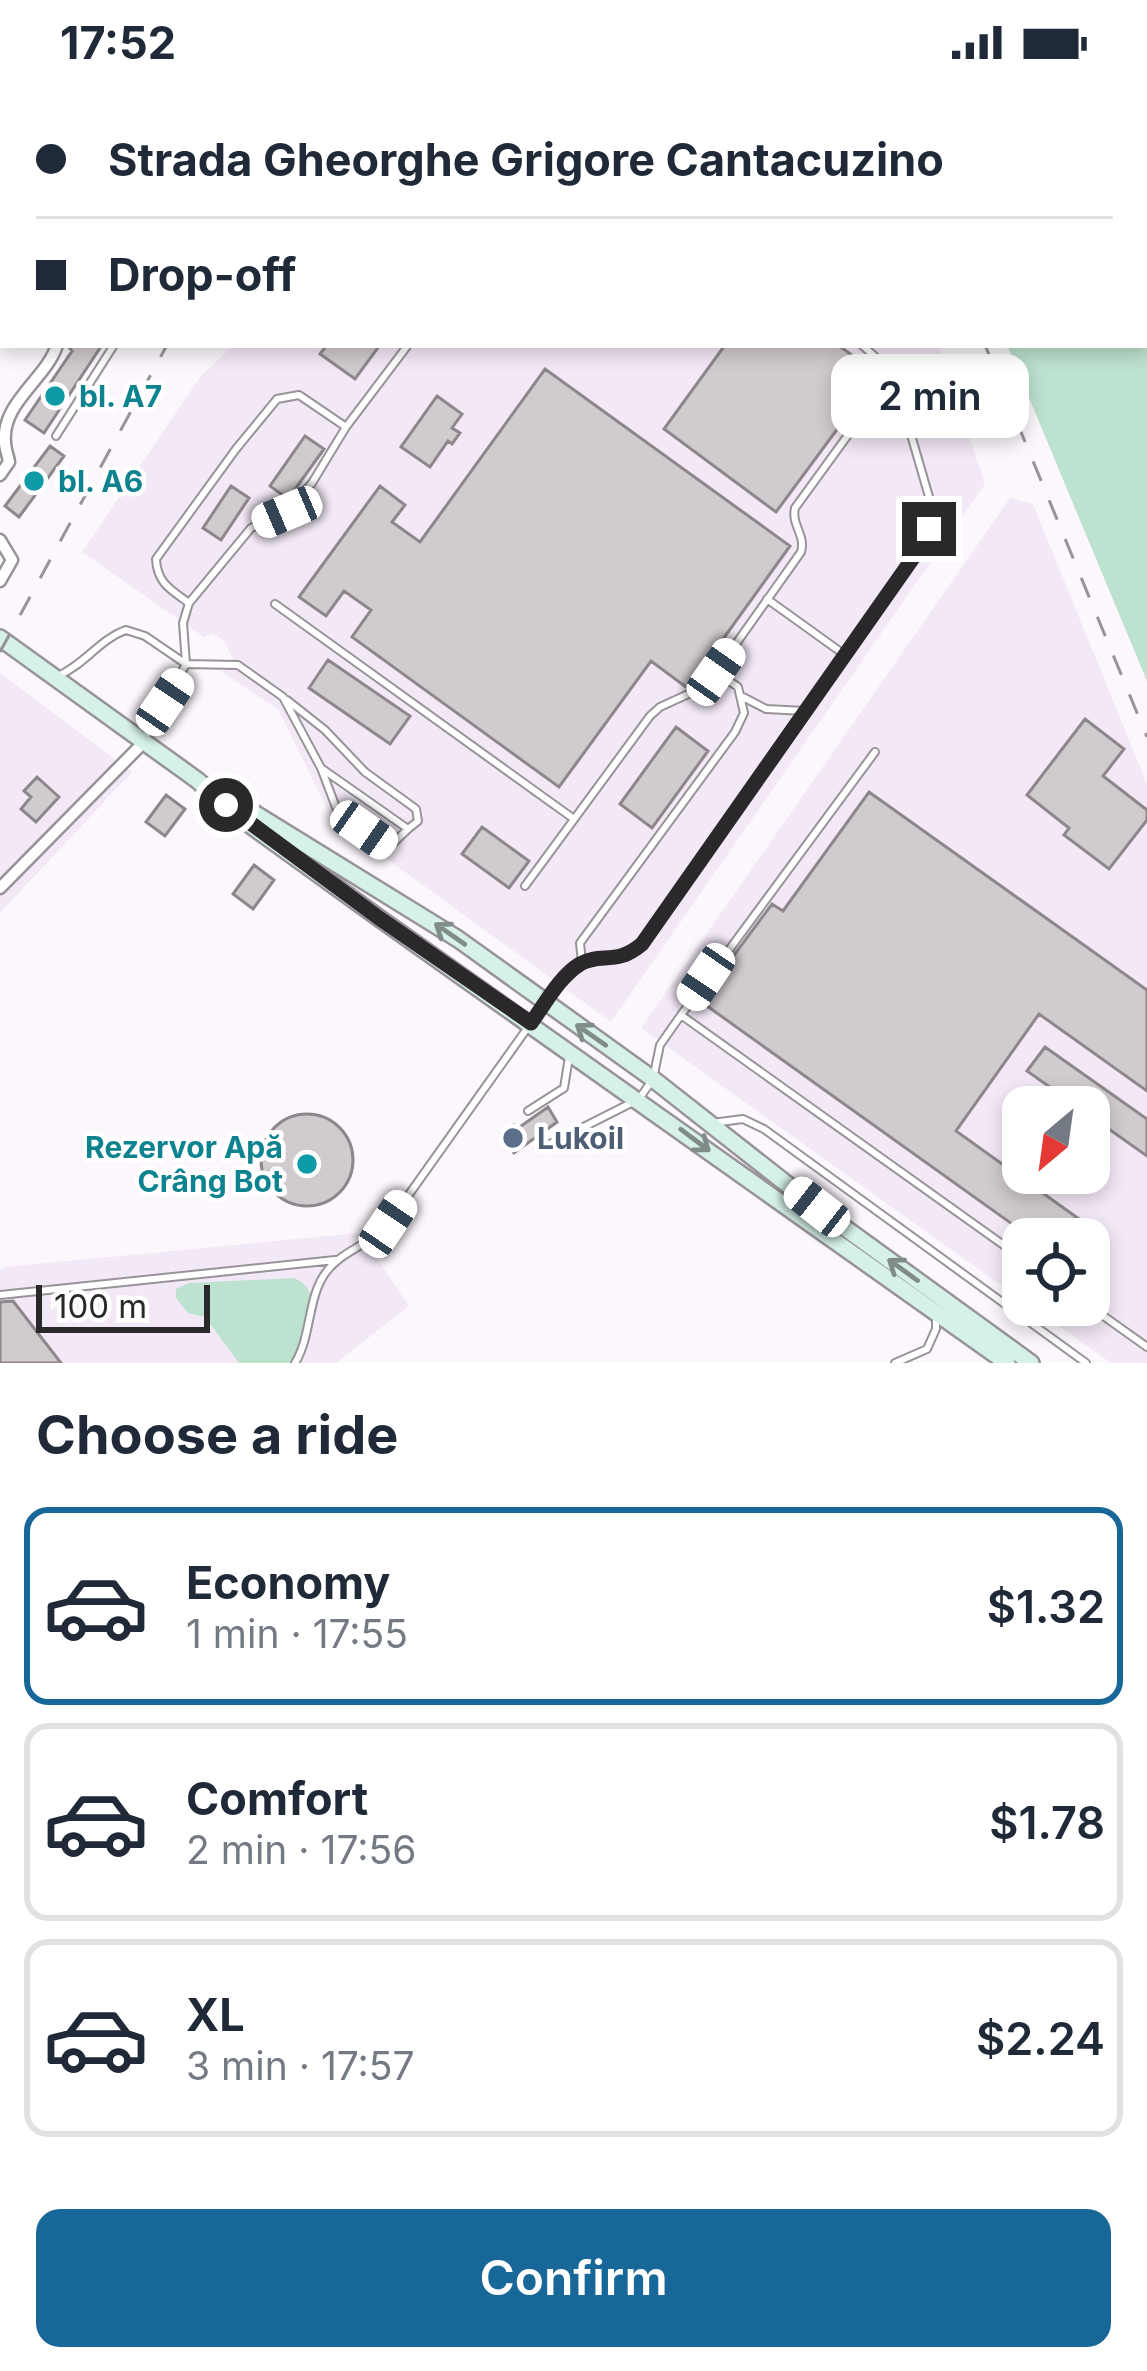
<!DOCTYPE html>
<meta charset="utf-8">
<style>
:root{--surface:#fff;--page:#f6f6f7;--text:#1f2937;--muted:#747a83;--line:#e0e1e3;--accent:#176899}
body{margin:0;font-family:Inter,sans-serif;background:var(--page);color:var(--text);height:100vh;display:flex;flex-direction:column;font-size:45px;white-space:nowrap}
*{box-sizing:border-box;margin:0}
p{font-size:39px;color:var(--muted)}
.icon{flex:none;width:66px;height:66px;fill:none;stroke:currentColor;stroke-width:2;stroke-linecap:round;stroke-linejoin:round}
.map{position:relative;height:1279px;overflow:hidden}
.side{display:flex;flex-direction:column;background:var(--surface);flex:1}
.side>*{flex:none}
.top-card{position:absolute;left:0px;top:0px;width:1149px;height:264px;box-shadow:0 6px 18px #0003;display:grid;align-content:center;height:264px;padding:0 36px;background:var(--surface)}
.needle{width:78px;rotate:209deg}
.fabs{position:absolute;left:1002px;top:1002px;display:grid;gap:24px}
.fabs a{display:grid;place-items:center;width:108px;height:108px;border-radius:24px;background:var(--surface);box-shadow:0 6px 18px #0003;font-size:60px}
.scale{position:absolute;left:36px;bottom:30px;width:174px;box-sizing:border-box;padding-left:12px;border:6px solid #2a282a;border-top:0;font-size:33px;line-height:42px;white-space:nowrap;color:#2a282a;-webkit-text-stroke:9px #fff;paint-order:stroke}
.end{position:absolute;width:54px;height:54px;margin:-27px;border:15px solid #2a282a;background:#fff;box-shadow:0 0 0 6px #fff}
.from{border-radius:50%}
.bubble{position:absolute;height:84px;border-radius:24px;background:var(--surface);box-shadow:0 6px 18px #0003;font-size:39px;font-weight:600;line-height:84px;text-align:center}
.car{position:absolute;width:36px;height:72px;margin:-36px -18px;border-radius:15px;box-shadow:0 0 9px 3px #0007;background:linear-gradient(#fff 24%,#345 0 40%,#fff 0 76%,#345 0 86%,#fff 0)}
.top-card b{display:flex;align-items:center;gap:42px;height:114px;font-size:45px}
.top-card b+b{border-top:3px solid var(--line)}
.top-card i{width:30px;height:30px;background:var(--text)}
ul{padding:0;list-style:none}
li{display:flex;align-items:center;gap:36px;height:198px;margin:0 24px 18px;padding:0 12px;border:6px solid var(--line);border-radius:24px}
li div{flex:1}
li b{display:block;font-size:45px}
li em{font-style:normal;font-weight:600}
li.on{border-color:var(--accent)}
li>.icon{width:108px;height:108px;stroke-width:1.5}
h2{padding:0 36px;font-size:54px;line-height:144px}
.cta{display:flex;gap:24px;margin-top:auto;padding:24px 36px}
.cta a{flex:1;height:138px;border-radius:24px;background:var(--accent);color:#fff;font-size:48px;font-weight:600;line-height:138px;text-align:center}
.status{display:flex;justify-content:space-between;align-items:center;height:84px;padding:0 60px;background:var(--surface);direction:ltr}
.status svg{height:33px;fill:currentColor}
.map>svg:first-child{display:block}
.built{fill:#f3e9f6;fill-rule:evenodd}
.green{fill:#bde2cf}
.building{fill:#d1cace;stroke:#8d878b;stroke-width:3}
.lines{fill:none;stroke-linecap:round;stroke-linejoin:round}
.lane-casing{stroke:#989399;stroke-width:10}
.street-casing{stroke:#989399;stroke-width:15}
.secondary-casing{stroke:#989399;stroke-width:20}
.lane{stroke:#fff;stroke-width:6}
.street{stroke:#fff;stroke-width:10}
.secondary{stroke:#d6f1e8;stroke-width:15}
.rail{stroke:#979398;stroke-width:3;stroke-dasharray:21 21;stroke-linecap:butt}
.oneway{stroke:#808c89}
.route{stroke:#2a282a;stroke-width:15}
.culture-dot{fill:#0f9aa8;stroke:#fff;stroke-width:4.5}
.service-dot{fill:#5c6f8a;stroke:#fff;stroke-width:4.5}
.labels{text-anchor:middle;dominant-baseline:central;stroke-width:9;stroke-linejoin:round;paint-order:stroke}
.culture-label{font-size:30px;font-weight:bold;fill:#0d838f;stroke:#fff;text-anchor:start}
.service-label{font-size:30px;font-weight:bold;fill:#4e5e75;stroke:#fff;text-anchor:start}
</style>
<div class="status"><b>17:52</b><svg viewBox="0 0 49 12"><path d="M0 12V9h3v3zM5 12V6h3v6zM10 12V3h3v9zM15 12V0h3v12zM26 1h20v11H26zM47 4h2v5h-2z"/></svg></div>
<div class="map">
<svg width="1147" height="1279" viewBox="0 0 1147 1279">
<rect width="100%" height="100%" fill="#fcf7fd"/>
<path class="built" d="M234,261H939L985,400L611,938L332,735L278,625L222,588L232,574L225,558L213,549L204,553L82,468L200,293Z
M1010,414L1033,420L1147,700V1279H1111L1029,1221H1089V1155H1023V1217L641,944ZM1023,1023H1089V1089H1023Z
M0,589L132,688L0,829Z
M360,1149L409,1222L336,1279H0V1186L4,1183Z"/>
<path class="green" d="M1147,22V597L1007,261H1146Z
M294,1194C328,1207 306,1256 290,1279H239L205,1233L188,1229L176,1214V1205L189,1199Z"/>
<path class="building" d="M67,261H102L44,349L25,336L72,267Z
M327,261H380L355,295L320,270Z
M725,261H838L878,290L776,428L664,345Z
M545,285L790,462L690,601L686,603L651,577L559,703L352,553L371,526L344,507L326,532L299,513L380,402L405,421L392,438L420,458Z
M437,312L462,330L452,344L460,349L452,360L448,357L430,383L401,363Z
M305,352L324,365L288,415L270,402Z
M50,362L64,372L19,433L5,422Z
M231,402L249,414L221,456L203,444Z
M328,576L410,632L390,660L309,604Z
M1085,635L1124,665L1103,692L1147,726V736L1109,785L1064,751L1069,744L1027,711Z
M676,643L708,667L652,744L620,720Z
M37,693L59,713L36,738L21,725L31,713L24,707Z
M869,708L1147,906V1007L1039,930L956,1047L1107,1155L1089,1176V1155H1033L700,917L772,820L783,827Z
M166,711L185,725L165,752L146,738Z
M482,743L529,777L509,804L462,770Z
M254,781L274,796L253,825L233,810Z
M1045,963L1147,1035V1072L1089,1031V1023H1078L1027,987Z
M548,1023L557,1038L514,1069L501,1050L514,1041L517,1045Z
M261 1076a46 46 0 1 1 92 0a46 46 0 1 1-92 0Z
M13,1217L61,1279H0V1218Z"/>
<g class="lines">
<defs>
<path id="lane" d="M0,153L3,149
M56,352L114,261
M767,515L845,571
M189,519L251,444L287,428L312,399L346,343L408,261
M275,520L574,735
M716,588L801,468C806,451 791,441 795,424L893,289
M58,592C84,581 100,555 126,546L145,552L186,580L145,654
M743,613L766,625L805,627
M287,616L325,646L365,688L416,725L418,737L408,745
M875,668L681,931L1023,1175
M321,684L408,745L390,762L337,726L321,684L283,613L238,581L186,580L183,539L189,519C171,506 157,499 156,475L236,365L277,315L299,311L346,343
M525,802L650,632L660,623L697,606L716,588L738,603L744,629L735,648L580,859L582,878
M528,1027L564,1004L569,973
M712,1039L743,1035L764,1045L1086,1279
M548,1061L639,1015L653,995L660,961L681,931
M0,1211L335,1176
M1088,1221L1147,1263
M295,1279C312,1252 307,1212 327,1187C342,1167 371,1160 388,1140L558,901L582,878L627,873L642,860L920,464L929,445L932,423L893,289L862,261
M895,1279L927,1265L936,1245V1233"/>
<path id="street" d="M110,0L114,3
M0,215L3,218
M0,391L9,378C8,371 5,365 5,358C1,319 47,294 57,261
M0,456L12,476L0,497
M0,804L144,658"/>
<path id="secondary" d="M0,554L197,696L242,735L379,834L1007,1279
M220,708L458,855L653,995L816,1123L1031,1279"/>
</defs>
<use href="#lane" class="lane-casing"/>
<use href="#street" class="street-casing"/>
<use href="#secondary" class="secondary-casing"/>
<use href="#lane" class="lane"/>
<use href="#street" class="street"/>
<use href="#secondary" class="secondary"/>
<path class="rail" d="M889,0L890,3
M307,3L308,0
M985,261L1147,653
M0,568L167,261"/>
</g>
<defs><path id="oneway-shaft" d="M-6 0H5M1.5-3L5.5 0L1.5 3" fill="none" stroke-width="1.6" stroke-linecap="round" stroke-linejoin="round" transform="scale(3)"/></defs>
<g class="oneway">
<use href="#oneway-shaft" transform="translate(450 850) rotate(-145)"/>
<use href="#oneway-shaft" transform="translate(591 951) rotate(-145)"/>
<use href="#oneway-shaft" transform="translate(695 1056) rotate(37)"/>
<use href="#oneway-shaft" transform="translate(903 1186) rotate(-144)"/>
</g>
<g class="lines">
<path class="route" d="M226,721L379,834L531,939C545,920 559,893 580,880C601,868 616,882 642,860L920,464L929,445"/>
</g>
<g class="culture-dot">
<circle cx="55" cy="312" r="12"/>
<circle cx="34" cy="397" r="12"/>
<circle cx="307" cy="1080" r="12"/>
</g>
<circle class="service-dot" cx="513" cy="1054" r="12"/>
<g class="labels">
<g class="culture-label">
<text x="79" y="312">bl. A7</text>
<text x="58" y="397">bl. A6</text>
<text x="283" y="1063" text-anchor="end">Rezervor Apă<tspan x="283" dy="34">Crâng Bot</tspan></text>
</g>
<g class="service-label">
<text x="537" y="1054">Lukoil</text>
</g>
</g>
</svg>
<div class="fabs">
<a><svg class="needle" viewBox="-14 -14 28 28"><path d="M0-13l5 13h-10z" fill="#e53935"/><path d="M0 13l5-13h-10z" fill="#747a83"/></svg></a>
<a><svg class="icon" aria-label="locate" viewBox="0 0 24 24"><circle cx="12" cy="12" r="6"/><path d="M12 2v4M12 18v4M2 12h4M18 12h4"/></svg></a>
</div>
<div class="scale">100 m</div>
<i class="end from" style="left:226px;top:721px"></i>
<i class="end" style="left:929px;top:445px"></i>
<div class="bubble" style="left:831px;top:270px;width:198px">2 min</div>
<i class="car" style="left:287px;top:428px;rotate:247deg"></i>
<i class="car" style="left:716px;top:588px;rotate:35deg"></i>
<i class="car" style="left:165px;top:618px;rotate:34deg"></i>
<i class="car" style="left:364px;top:746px;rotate:125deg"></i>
<i class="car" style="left:706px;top:893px;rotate:214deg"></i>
<i class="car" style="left:817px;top:1123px;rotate:308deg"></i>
<i class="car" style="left:388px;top:1140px;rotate:34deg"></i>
<div class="top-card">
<b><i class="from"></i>Strada Gheorghe Grigore Cantacuzino</b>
<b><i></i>Drop-off</b>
</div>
</div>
<section class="side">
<h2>Choose a ride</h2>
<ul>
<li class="on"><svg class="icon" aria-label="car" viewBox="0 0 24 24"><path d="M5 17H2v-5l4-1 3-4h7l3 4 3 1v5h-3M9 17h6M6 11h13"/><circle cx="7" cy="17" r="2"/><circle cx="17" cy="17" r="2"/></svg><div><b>Economy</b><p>1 min · 17:55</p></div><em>$1.32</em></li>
<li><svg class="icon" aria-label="car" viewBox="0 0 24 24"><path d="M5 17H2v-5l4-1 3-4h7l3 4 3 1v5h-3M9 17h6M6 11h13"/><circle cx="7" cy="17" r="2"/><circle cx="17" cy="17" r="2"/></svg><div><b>Comfort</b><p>2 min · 17:56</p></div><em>$1.78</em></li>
<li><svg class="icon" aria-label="car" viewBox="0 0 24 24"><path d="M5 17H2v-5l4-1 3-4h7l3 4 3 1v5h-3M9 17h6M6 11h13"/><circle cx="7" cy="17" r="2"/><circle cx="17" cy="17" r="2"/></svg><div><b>XL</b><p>3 min · 17:57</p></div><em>$2.24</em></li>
</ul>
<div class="cta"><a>Confirm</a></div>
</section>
